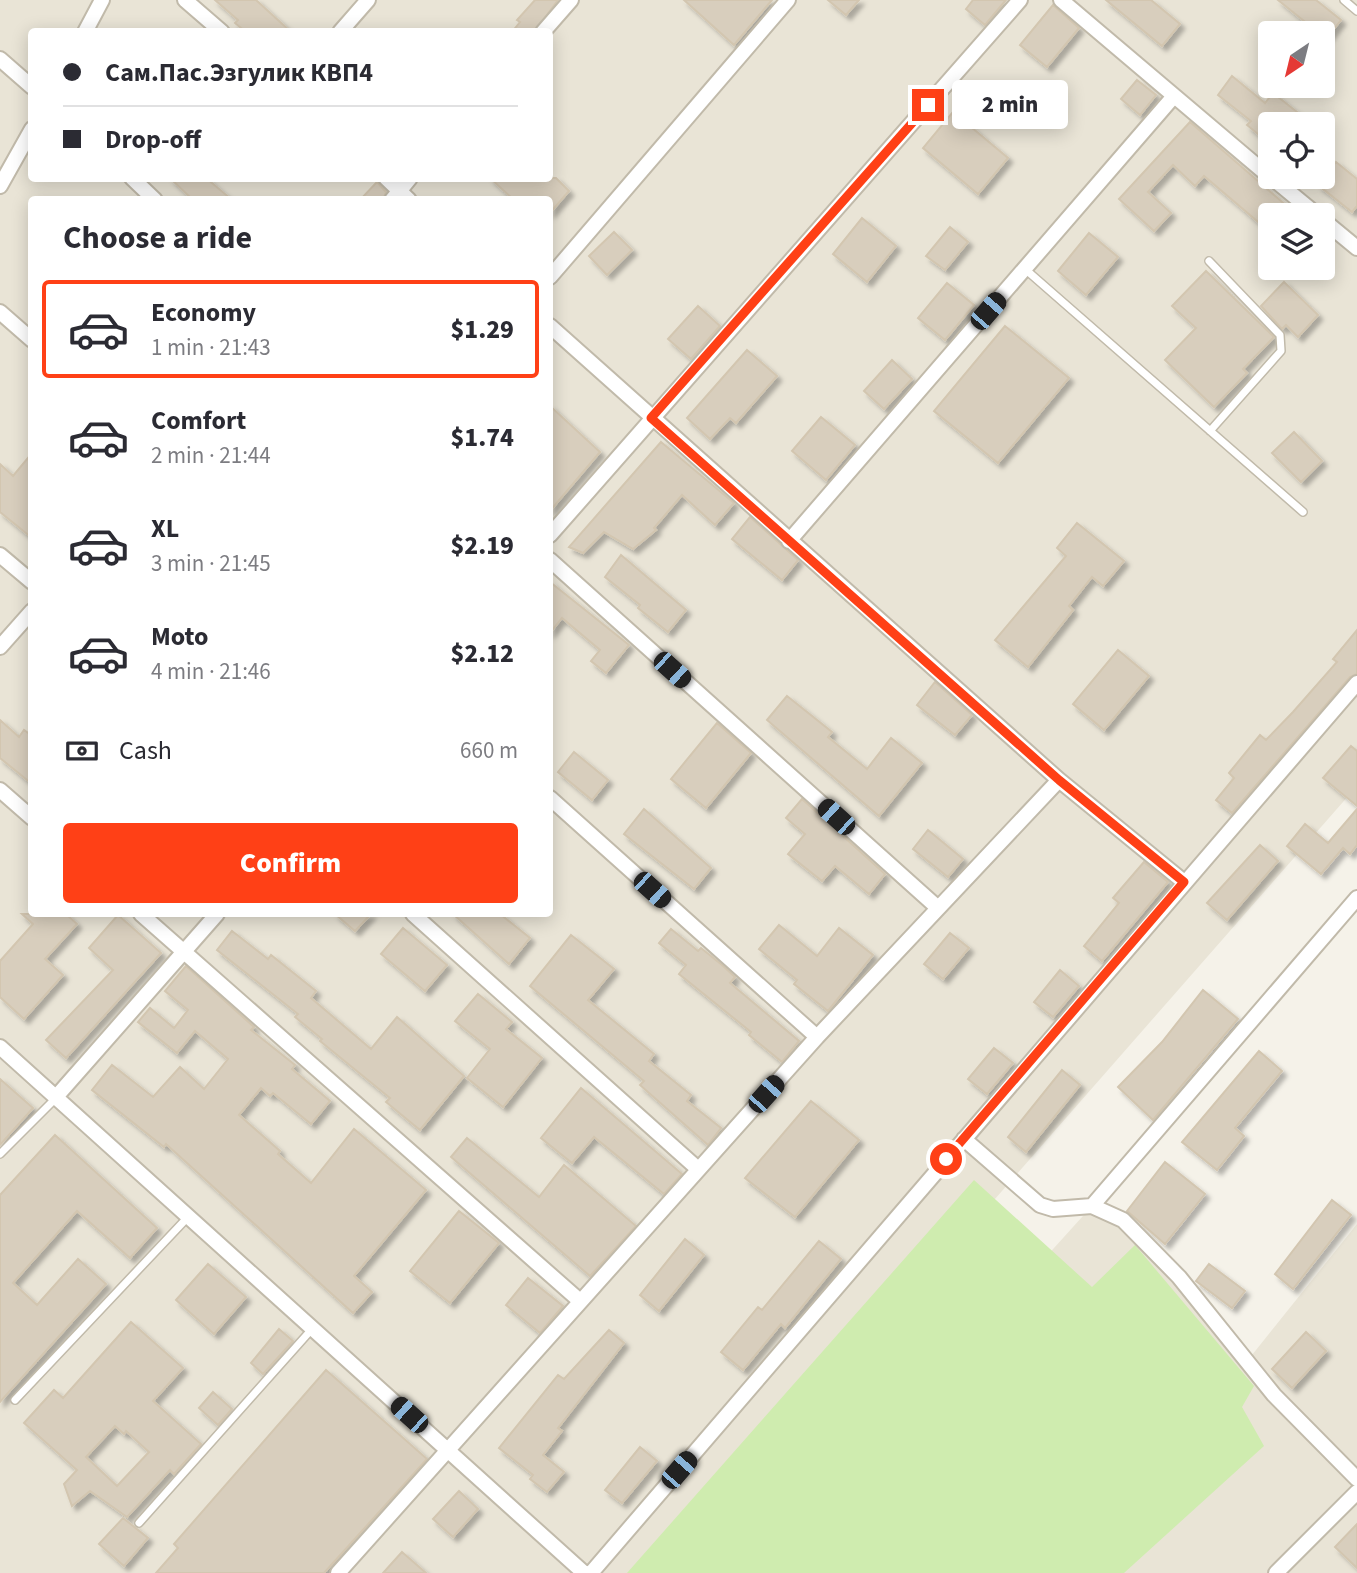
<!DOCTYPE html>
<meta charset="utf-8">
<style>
:root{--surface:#fff;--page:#f2f2f3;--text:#2b2b33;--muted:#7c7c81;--line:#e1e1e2;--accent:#ff4016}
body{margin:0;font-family:"Source Sans 3",sans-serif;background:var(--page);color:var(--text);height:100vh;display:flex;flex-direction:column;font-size:26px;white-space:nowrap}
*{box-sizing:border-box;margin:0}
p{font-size:23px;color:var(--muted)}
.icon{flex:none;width:38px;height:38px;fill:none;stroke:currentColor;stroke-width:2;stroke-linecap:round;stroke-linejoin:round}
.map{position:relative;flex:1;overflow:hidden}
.details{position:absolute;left:28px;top:196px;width:525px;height:721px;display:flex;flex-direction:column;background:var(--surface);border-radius:7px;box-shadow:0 4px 18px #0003}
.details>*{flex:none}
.banner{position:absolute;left:28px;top:28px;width:525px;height:154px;border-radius:7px;box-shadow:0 4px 18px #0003;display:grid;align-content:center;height:154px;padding:0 35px;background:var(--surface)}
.needle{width:46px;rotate:215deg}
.controls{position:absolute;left:1258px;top:21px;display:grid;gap:14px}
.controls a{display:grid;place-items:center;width:77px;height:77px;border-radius:7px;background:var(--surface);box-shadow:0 4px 18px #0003;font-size:35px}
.end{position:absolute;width:32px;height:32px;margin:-16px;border:9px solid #ff4016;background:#fff;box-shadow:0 0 0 4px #fff}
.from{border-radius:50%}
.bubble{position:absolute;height:49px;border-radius:7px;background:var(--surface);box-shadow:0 4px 18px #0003;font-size:23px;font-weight:800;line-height:49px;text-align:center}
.car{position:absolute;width:21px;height:42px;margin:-21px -10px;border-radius:9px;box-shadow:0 0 5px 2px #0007;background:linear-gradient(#222 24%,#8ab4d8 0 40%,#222 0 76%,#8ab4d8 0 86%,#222 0)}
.banner b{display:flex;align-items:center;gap:24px;height:66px;font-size:26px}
.banner b+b{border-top:2px solid var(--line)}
.banner i{width:18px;height:18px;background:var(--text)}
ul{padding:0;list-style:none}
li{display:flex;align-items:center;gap:21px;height:98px;margin:0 14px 10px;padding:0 21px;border:4px solid transparent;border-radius:7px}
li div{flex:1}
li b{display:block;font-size:26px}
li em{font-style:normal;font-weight:800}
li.active{border-color:var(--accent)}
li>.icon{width:63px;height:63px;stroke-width:1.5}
h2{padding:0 35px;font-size:32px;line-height:84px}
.pay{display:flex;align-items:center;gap:18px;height:77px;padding:0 35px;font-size:26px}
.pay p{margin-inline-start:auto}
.button{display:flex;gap:14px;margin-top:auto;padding:14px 35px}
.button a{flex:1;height:80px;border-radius:7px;background:var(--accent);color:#fff;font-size:28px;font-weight:800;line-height:80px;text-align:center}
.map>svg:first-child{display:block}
.residential{fill:#e9e4d6;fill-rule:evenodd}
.green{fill:#cfecaf}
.building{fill:#d8cebd;stroke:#d3c6b0;stroke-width:2;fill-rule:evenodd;filter:url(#shadow)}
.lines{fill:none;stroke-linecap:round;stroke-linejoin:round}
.service-casing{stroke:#c1baaa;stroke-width:10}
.minor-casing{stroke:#c1baaa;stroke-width:18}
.service{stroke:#fff;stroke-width:7}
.minor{stroke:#fff;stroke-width:14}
.route{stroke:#ff4016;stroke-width:9}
</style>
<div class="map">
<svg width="1357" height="1573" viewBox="0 0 1357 1573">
<defs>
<filter id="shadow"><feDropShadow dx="4.5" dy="4.5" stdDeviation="2" flood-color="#0004"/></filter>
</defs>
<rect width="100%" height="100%" fill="#f5f2e9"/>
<path class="residential" d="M0,0H1357V786L667,1573H0ZM32,32H550V178H32ZM1270,33H1323V86H1270ZM1270,124H1323V177H1270ZM32,200H550V914H32ZM1270,215H1323V268H1270Z
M1092,1206L1123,1220L1248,1360L1357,1224V1573H760Z"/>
<path class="green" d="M974,1180L1092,1287L1135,1245L1254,1386L1242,1407L1264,1446L1124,1573H627Z"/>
<path class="building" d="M215,0H256L291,32H246L235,23L238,20Z
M535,0H558L534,32H512L520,22L517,20Z
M684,0H772L734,45Z
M828,0H859L846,15Z
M973,0H1006L985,25L966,9Z
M1106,0H1151L1180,24L1162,46Z
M1278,0H1316L1341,20L1326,39L1323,33H1319Z
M1053,5L1079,28L1047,67L1020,45Z
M1232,76L1265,103L1273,93L1312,124H1270V144L1247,125L1251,121L1218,95Z
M1137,80L1156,95L1140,115L1121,99Z
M953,112L1008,158L978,194L923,148Z
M1190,122L1289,208L1283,215H1270V232L1204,176L1195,186L1173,165L1148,192L1171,213L1154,231L1119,199Z
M1336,162L1357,179V206L1352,212L1318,185Z
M170,178H206L232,200H193Z
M490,178H556L569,191L550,213V200H514Z
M377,182L386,192L383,200H360Z
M862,218L896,246L867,282L833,254Z
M950,227L968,242L945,270L926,256Z
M614,232L632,250L607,275L589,256Z
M1089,233L1118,257L1086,295L1058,271Z
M1206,271L1274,337L1243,369L1247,373L1214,407L1165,360L1196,328L1172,306Z
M1284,282L1318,315L1298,337L1286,325L1282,329L1261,306Z
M947,283L974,305L945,340L918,318Z
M698,306L720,326L691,359L668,339Z
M1005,326L1069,378L998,463L934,411Z
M747,350L777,376L736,423L730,418L710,439L687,418Z
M892,360L912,379L884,409L864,391Z
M550,406L600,452L550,511Z
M821,417L855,445L826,480L792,451Z
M1294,432L1322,461L1301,482L1272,453Z
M661,442L734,503L715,525L682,495L654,528L656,530L633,549L604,532L583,553L569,547Z
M32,453V538L0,512V464L13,476Z
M750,517L798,560L782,580L732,539Z
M1077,523L1124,561L1103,586L1092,577L1069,606L1073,610L1028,667L995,640L1066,556L1057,548Z
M621,555L686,610L668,632L638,608L640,605L605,577Z
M550,582L629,645L606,673L591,661L600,650L562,618L550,633Z
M1357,630V674L1350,677L1232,813L1216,800L1234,778L1229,773L1260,735L1266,740L1293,712L1337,662L1333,659Z
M1118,650L1149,676L1104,730L1073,704Z
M935,682L972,715L955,735L917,705Z
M787,696L832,732L828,737L867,769L891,738L922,763L879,816L767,720Z
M0,720L19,737L24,730L32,736V784L0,758Z
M717,723L751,753L706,808L671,779Z
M1351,746L1357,751V806L1323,778Z
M574,752L608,780L592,800L558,772Z
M802,799L885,874L869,894L835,866L822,881L788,854L805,834L786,818Z
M644,809L711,868L694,889L624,834Z
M1357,809V845L1350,854L1343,848L1321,874L1287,846L1305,824L1328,843Z
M928,830L963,859L948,877L913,849Z
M1260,845L1278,861L1227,920L1207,903Z
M1144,862L1168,882L1102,961L1084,946L1119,903L1113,898Z
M22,914H66L77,924L45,959L63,975L24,1019L0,997V961L33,924Z
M335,914H371L355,931Z
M453,914H500L530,938L509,964Z
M118,915L161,953L66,1058L46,1040L113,970L89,948Z
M779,925L817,956L839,928L873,955L828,1011L794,984L797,980L759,949Z
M403,928L447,965L425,991L381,954Z
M671,929L698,951L701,948L722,965L735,977L730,983L799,1041L782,1062L749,1035L751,1032L679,974L686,965L659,943Z
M232,931L268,959L271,955L316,991L311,998L371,1049L397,1017L464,1076L420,1130L386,1102L390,1098L320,1041L322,1039L295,1017L298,1014L217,950Z
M950,933L969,948L943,979L924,964Z
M571,935L614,969L588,1000L654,1054L649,1061L691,1095L687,1101L721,1128L708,1145L640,1085L644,1081L530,986Z
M186,966L254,1027L251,1030L295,1065L292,1069L330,1101L311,1124L273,1093L270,1096L261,1088L239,1115L280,1151L278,1154L311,1183L354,1129L426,1190L354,1276L372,1292L353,1313L166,1144L164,1147L92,1090L112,1065L153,1097L180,1067L204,1089L228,1059L195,1031L177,1053L138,1022L150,1008L174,1028L188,1010L165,991Z
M1060,970L1079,986L1053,1017L1034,1002Z
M1203,990L1238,1019L1153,1120L1118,1087L1162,1042Z
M478,994L512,1022L506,1029L542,1058L503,1107L467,1078L490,1049L455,1021Z
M994,1048L1013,1063L987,1094L968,1079Z
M1259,1051L1282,1071L1235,1128L1244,1136L1217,1170L1182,1142Z
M1062,1070L1080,1085L1026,1152L1008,1137Z
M0,1079L33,1108L0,1145Z
M581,1088L682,1174L664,1194L594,1137L572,1163L541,1138Z
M811,1101L859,1140L795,1217L745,1178Z
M55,1135L157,1228L130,1258L77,1211L13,1283L37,1305L78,1259L106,1284L0,1402V1195Z
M467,1138L539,1197L564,1165L636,1226L590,1276L451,1157Z
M1165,1162L1205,1194L1165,1244L1127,1211Z
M1332,1200L1351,1215L1293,1289L1275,1274Z
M459,1211L499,1243L450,1303L410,1271Z
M685,1239L704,1255L659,1311L640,1295Z
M819,1241L841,1259L785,1328L781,1324L743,1370L721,1352L758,1307L762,1310Z
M208,1264L246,1297L214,1334L176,1300Z
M1209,1264L1245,1291L1232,1308L1196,1281Z
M528,1278L563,1306L540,1333L506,1305Z
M131,1322L183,1368L153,1401L201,1444L174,1474L170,1470L127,1517L90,1491L72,1506L64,1484L77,1470L24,1423L54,1390L63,1398ZM115,1426L124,1434L126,1431L149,1452L117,1486L86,1457Z
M279,1329L293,1341L263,1374L251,1363Z
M609,1330L624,1343L558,1428L562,1431L543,1455L564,1472L547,1492L530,1479L533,1475L499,1448L558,1375L564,1379Z
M1306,1332L1326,1351L1292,1388L1272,1369Z
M326,1370L427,1459L324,1573H156L178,1548L174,1544Z
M213,1392L232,1409L218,1425L199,1408Z
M640,1447L657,1461L622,1503L605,1490Z
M459,1491L478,1509L453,1537L433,1519Z
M123,1518L148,1538L124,1566L99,1544Z
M1357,1524V1568L1335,1547Z
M402,1552L426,1573H383Z"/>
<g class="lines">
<defs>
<path id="service" d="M1344,0L1357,11
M1209,261L1280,335L1281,351L1210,431
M1025,269L1303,512
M0,1154L56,1098
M15,1400L188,1217
M139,1523L312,1329"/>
<path id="minor" d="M185,0L222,32
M1061,0L1270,177
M85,32L102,0
M340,32L368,0
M543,32L571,0
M0,59L32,87
M1271,177L1317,215
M132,178L155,200
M386,178L409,200
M0,186L32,129
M392,200L410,178
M1323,220L1357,248
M550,277L788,0
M0,312L32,340
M550,326L1059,780L1184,882
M550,535L1020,0
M789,541L1174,96
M0,555L32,582
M550,560L938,908
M0,647L32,611
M0,790L32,818
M550,798L817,1037
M141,914L580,1301
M413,914L698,1169
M0,1047L584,1573
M56,1097L217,914
M964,1139L1040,1205L1053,1209L1092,1206L1123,1220L1179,1277L1274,1395L1357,1479
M1092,1206L1357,898
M338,1573L817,1037L1059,780
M591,1573L1357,683
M1276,1573L1357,1492"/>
</defs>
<use href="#service" class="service-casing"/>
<use href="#minor" class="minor-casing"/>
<use href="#service" class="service"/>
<use href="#minor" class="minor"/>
</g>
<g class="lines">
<path class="route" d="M928,105L651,418L1059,780L1184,882L946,1159"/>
</g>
</svg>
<div class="controls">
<a><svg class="needle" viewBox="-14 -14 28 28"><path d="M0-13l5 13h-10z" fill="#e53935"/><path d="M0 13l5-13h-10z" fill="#7c7c81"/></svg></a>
<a><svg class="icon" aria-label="locate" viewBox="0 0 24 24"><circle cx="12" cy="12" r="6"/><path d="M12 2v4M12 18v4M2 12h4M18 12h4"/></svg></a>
<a><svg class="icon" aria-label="layers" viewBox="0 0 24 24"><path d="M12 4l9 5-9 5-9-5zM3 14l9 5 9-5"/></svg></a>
</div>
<i class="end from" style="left:946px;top:1159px"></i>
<i class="end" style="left:928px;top:105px"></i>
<div class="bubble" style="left:952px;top:80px;width:116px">2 min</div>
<i class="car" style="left:988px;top:311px;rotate:41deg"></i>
<i class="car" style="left:672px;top:670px;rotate:132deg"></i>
<i class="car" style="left:836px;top:817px;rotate:312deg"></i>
<i class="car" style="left:652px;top:890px;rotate:132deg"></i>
<i class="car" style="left:766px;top:1094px;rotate:42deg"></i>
<i class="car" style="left:409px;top:1415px;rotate:312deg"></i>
<i class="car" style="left:679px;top:1470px;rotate:41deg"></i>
<div class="banner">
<b><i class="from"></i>Сам.Пас.Эзгулик КВП4</b>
<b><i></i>Drop-off</b>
</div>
<section class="details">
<h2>Choose a ride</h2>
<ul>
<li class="active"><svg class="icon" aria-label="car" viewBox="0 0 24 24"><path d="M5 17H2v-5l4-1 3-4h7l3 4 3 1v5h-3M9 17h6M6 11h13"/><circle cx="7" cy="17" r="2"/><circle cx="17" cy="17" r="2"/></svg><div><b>Economy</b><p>1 min · 21:43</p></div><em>$1.29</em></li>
<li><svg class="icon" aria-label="car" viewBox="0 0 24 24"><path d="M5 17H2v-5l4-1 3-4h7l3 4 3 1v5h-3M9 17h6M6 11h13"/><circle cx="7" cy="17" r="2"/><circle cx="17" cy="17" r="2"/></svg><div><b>Comfort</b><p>2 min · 21:44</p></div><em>$1.74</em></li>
<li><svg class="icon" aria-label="car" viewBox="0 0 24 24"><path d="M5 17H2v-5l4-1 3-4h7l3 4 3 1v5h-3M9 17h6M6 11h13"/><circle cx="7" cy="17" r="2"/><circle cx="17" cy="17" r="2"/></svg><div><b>XL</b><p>3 min · 21:45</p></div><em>$2.19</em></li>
<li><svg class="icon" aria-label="car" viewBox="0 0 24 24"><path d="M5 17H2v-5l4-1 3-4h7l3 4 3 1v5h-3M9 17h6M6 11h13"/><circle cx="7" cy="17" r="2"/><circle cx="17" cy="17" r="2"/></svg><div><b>Moto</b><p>4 min · 21:46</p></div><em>$2.12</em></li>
</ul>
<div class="pay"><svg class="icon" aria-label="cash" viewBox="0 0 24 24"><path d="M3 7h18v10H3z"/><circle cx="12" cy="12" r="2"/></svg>Cash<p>660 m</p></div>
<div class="button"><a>Confirm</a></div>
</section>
</div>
